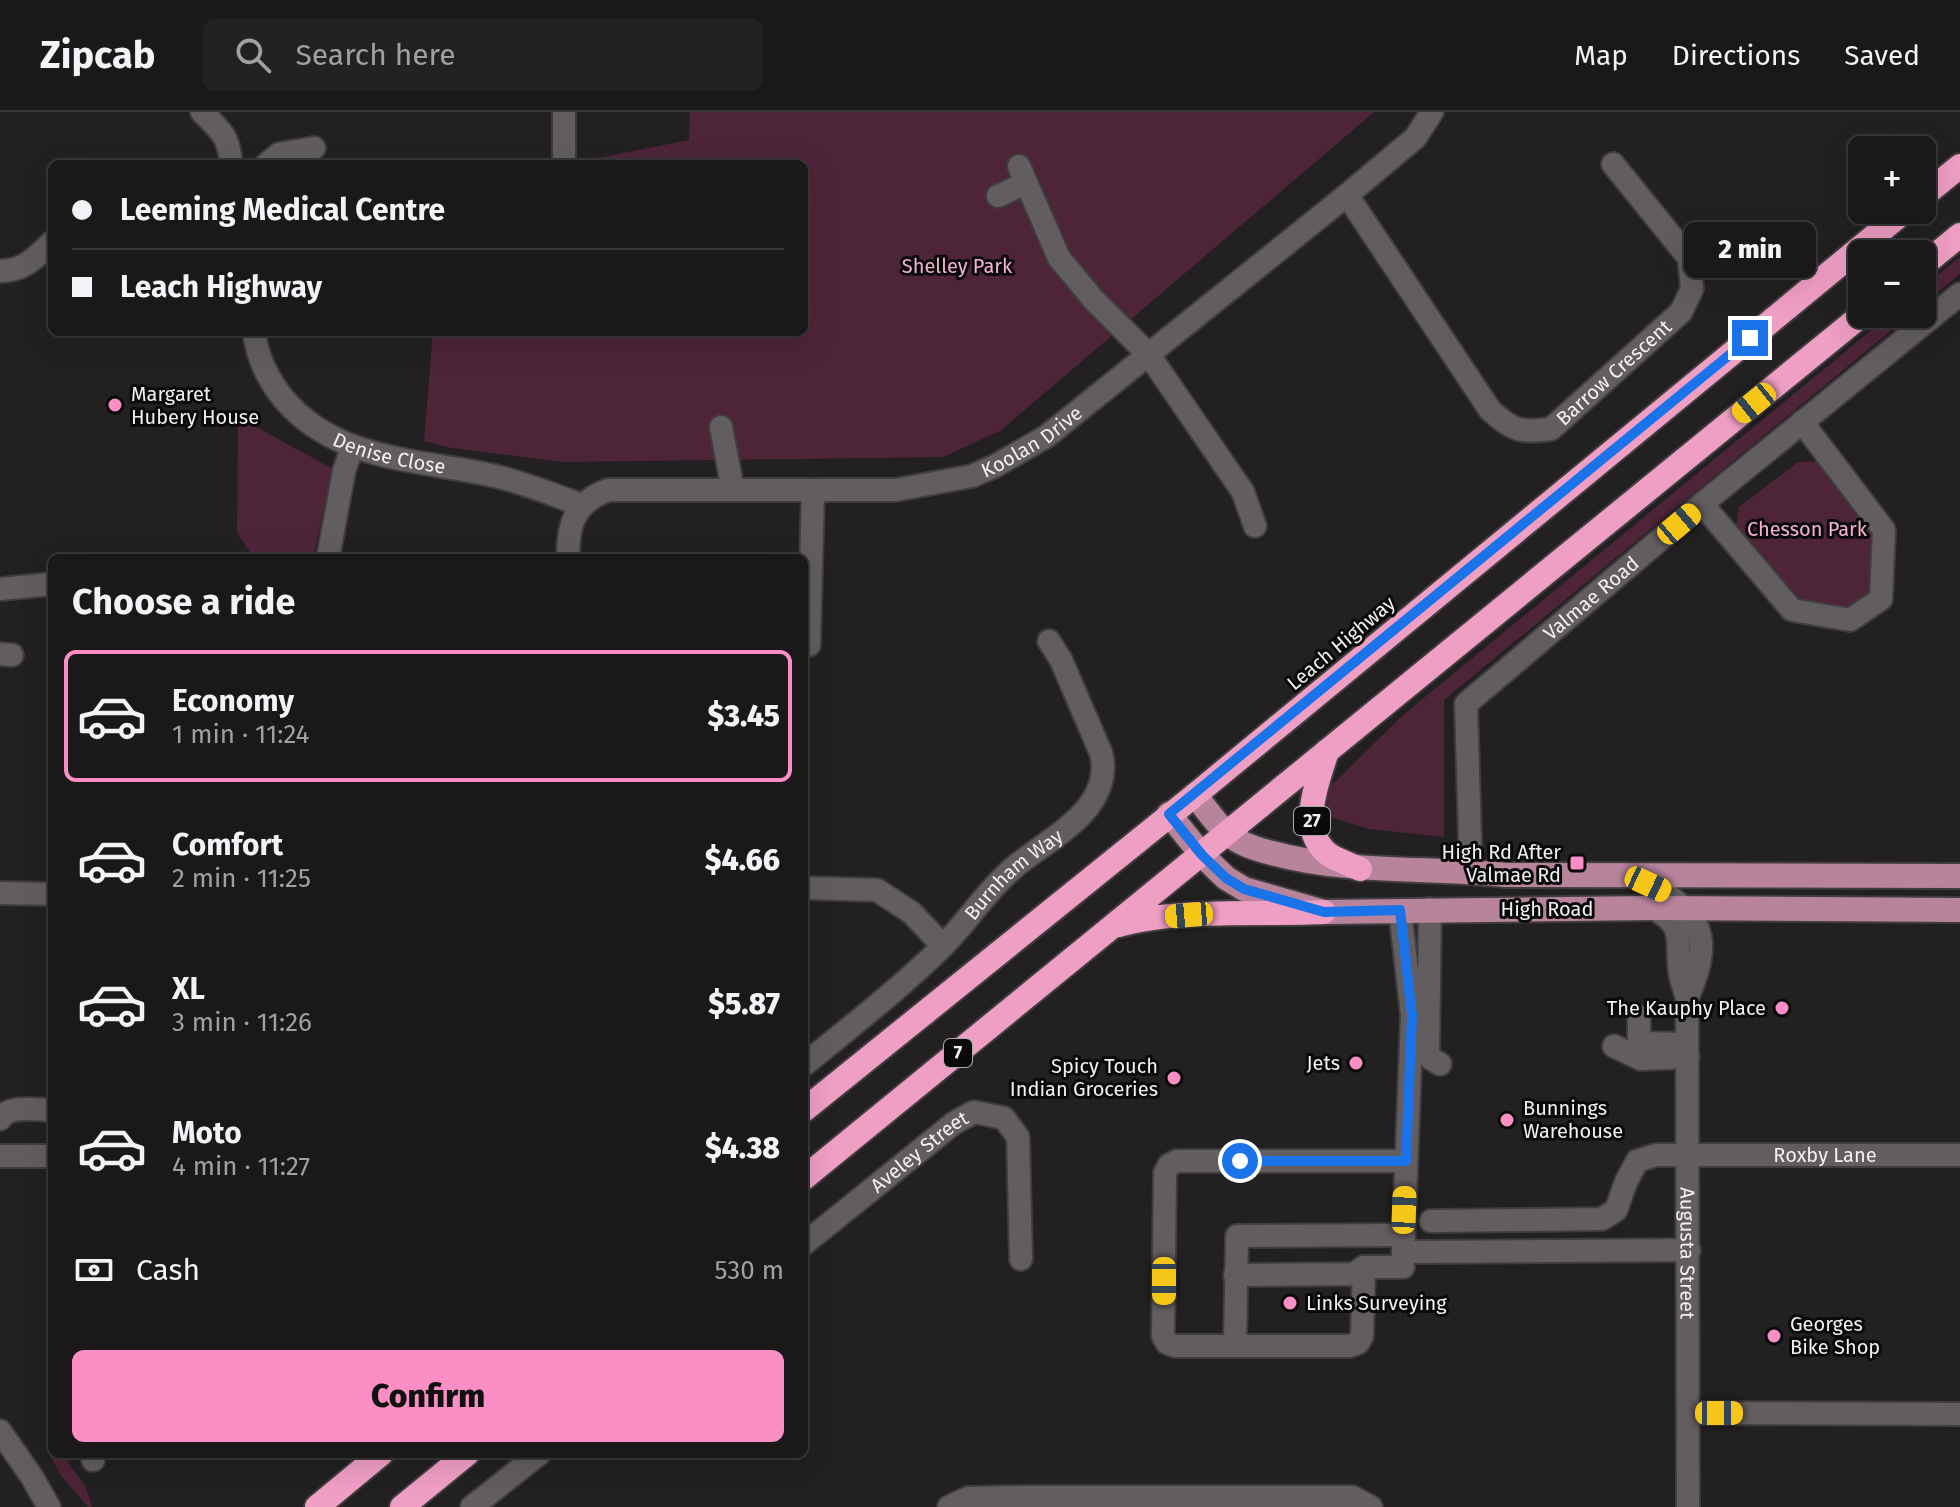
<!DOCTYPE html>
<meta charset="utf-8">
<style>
:root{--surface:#1a1819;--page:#232122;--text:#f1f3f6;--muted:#9fa0a2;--line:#383738;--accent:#fb8fc5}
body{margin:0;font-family:"Fira Sans",sans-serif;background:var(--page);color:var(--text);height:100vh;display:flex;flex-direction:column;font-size:30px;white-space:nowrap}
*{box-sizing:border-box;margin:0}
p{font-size:26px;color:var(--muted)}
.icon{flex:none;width:44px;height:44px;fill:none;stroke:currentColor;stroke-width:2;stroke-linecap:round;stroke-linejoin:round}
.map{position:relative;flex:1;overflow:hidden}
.panel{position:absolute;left:48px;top:442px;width:760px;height:904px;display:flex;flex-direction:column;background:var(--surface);border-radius:12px;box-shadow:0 8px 32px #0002,0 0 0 2px var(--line)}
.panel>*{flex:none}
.banner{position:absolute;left:48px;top:48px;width:760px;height:176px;border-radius:12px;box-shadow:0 8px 32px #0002,0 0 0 2px var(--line);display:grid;align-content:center;height:176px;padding:0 24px;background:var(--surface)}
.buttons{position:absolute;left:1848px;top:24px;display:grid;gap:16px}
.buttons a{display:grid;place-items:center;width:88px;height:88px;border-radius:12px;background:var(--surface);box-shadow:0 8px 32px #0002,0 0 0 2px var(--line);font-size:40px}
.end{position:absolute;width:36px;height:36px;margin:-18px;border:10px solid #1a73e8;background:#fff;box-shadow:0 0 0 4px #fff}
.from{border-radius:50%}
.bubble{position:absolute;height:56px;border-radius:12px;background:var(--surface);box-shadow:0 8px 32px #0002,0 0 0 2px var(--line);font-size:26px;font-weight:800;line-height:56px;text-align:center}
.car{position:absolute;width:24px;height:48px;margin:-24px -12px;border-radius:10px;box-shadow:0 0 6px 2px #0007;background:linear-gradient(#f5c518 24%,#345 0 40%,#f5c518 0 76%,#345 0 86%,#f5c518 0)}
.banner b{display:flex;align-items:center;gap:28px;height:76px;font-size:30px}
.banner b+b{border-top:2px solid var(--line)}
.banner i{width:20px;height:20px;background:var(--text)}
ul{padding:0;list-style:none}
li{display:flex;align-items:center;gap:24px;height:132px;margin:0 16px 12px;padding:0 8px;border:4px solid transparent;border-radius:12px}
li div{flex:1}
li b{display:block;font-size:30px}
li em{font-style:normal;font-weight:800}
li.active{border-color:var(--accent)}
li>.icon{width:72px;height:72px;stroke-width:1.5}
h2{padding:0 24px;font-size:36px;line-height:96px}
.pay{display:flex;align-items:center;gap:20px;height:88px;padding:0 24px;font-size:30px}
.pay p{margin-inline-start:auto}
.cta{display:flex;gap:16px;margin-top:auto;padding:16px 24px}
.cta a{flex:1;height:92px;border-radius:12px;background:var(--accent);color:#111;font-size:32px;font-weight:800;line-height:92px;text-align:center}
header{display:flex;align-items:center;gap:48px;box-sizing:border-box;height:112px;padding:0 40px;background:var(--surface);border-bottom:2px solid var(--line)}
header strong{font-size:38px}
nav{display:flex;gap:44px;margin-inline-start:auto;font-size:28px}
.search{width:560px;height:72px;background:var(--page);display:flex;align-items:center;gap:20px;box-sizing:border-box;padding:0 28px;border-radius:12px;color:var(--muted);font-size:30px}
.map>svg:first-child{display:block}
.green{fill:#4e2439}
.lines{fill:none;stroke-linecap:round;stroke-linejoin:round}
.minor-casing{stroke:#3f3d3e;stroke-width:26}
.major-casing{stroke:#3f3d3e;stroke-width:28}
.highway-casing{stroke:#3f3d3e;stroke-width:28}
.minor{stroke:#625e60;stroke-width:22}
.major{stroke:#b7849c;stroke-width:24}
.highway{stroke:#ef9ec4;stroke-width:24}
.route{stroke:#1a73e8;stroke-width:10}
.poi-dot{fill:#fb8fc5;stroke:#0b0a0a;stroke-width:3}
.labels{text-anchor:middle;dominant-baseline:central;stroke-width:6;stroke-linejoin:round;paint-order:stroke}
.shield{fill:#0b0a0a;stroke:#adabac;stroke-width:2}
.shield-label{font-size:18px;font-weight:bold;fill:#f2f0f1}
.park-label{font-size:20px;fill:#f5b3d2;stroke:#0b0a0a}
.street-label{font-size:20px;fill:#f2f0f1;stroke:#0b0a0a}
.poi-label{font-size:20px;fill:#f2f0f1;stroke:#0b0a0a;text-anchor:start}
</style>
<header>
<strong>Zipcab</strong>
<div class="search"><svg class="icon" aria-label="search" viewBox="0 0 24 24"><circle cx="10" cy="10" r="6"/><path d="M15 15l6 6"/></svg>Search here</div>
<nav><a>Map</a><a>Directions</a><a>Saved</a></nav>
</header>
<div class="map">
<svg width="1960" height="1395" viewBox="0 0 1960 1395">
<rect width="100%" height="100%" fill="#232021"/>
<path class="green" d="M690,0H1374L1000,319L943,345L563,350L452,336L424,329L433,220H804V52H597L598,46L689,28Z
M1960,145V162L1922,193V176Z
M1891,202H1911L1444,588V725L1369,717L1327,704L1328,677L1402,604Z
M238,305L333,357L313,446H254L237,421Z
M1821,349L1876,422L1871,485L1851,497L1800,488L1736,414L1739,395L1798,350Z
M52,1333V1342H71L68,1351L85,1373L92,1395H88L62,1365L45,1335Z"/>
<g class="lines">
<defs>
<g id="minor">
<path d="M202,0C221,19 229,24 231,52"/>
<path d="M267,52L279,42L314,36"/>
<path d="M564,52V0"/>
<path d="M1019,54L1059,146L1094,188L1149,243L1243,380L1255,414"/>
<path id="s1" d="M1347,83L1490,298C1513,319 1520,321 1551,317L1681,200L1692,177L1689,146L1613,52"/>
<path d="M998,84L1026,71"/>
<path d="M0,159C24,159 35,146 52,130"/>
<path id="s2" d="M254,220C257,244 268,267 283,286C336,350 420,347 495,364C525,371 552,382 581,393"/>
<path d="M721,315L733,378"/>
<path d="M1702,392L1792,498L1850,508L1881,487L1884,418L1802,310"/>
<path d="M328,446L344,359L352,336"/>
<path id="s3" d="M568,446C568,412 574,391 608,378H896L972,364L995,354L1047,324L1347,83L1415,26L1432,0"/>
<path d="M0,477L52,472"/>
<path d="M809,533L813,378"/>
<path d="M0,542L12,543"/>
<path id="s4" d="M1471,760L1466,592L1702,392L1960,182"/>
<path d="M1630,763C1693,793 1720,815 1687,886"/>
<path d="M804,776L877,778L912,801L943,834"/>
<path d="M0,781L52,782"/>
<path id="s5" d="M1652,796C1688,814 1675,829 1680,861C1681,869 1685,878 1687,886L1688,1395"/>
<path d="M1430,797L1428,940L1430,946L1440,952"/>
<path d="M1400,798L1412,903L1403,1140L1689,1138"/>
<path d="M1639,905V925L1644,931L1687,932"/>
<path d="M1614,934L1641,947L1688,945"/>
<path id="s6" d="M804,953C850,915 897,879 940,837C965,813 984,782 1010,759C1032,739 1062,724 1082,702C1098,685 1107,664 1101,641L1061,548L1049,529"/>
<path d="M0,1007C9,992 36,998 52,998"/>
<path d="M0,1044H52"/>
<path id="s7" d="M1431,1109L1602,1107L1616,1098L1626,1070L1637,1049L1656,1043H1960"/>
<path id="s8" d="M804,1132L954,1011L974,1000L1004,1006L1018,1025L1021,1147"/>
<path d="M1364,1155L1362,1224L1358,1231L1350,1234H1175L1167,1231L1163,1224L1165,1061L1169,1053L1177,1049H1406"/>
<path d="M1235,1163L1354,1162L1364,1155H1403V1140"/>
<path d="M1235,1234L1237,1124L1403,1123"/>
<path d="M1689,1301L1960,1302"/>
<path d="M0,1319L32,1365L49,1395"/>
<path d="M93,1348V1342"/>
<path d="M472,1395L539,1342"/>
<path d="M949,1395L968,1386L1022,1385H1352L1371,1395"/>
</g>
<path id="major" d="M1195,683C1205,695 1215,711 1227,721C1239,732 1256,737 1272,741C1349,762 1427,755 1506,763L1960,764
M1169,702L1202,743L1226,766L1244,777L1324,800L1652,796L1960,798"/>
<path id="highway" d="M1922,85L1960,54
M1922,154L1960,123
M1327,639C1318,670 1295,720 1331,744C1340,749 1351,753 1360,757
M1119,813C1178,796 1261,803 1324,800
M804,998L1195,683L1906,98
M804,1066L1863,202
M317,1395L381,1342
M402,1395L467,1342"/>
</defs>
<use href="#minor" class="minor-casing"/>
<use href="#major" class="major-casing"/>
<use href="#highway" class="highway-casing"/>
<use href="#minor" class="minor"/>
<use href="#major" class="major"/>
<use href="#highway" class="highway"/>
</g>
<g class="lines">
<path class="route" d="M1240,1049H1406L1412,903L1400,798L1324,800L1244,777L1226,766L1202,743L1169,702L1750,226"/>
</g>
<g class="poi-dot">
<circle cx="115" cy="293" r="8"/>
<rect x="1569" y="743" width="16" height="16" rx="4"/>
<circle cx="1782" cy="896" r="8"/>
<circle cx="1356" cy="951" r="8"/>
<circle cx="1174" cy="966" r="8"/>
<circle cx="1507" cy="1008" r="8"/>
<circle cx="1290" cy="1191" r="8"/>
<circle cx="1774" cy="1224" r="8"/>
</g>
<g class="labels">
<g class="shield">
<rect x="1294" y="695" width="36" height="28" rx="6"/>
<rect x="944" y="927" width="28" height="28" rx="6"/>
</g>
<g class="shield-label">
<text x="1312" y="709">27</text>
<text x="958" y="941">7</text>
</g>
<g class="park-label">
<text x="957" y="154">Shelley Park</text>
<text x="1807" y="417">Chesson Park</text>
</g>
<g class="street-label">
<text stroke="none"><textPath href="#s1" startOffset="410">Barrow Crescent</textPath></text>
<text stroke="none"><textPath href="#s3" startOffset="520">Koolan Drive</textPath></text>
<text stroke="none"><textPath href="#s2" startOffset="196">Denise Close</textPath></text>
<text stroke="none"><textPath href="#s4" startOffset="332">Valmae Road</textPath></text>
<text transform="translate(1341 531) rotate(-40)">Leach Highway</text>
<text stroke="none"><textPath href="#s6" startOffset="284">Burnham Way</textPath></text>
<text x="1547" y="797">High Road</text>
<text stroke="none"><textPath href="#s8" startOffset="148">Aveley Street</textPath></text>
<text stroke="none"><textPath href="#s7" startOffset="430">Roxby Lane</textPath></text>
<text stroke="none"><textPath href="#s5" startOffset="358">Augusta Street</textPath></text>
</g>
<g class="poi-label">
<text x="131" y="282">Margaret<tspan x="131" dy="23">Hubery House</tspan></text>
<text x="1561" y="740" text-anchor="end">High Rd After<tspan x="1561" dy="23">Valmae Rd</tspan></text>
<text x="1766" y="896" text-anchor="end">The Kauphy Place</text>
<text x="1340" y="951" text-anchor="end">Jets</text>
<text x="1158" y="954" text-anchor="end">Spicy Touch<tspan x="1158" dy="23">Indian Groceries</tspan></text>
<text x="1523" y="996">Bunnings<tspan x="1523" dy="23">Warehouse</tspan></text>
<text x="1306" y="1191">Links Surveying</text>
<text x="1790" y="1212">Georges<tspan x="1790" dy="23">Bike Shop</tspan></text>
</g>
</g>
</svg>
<div class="buttons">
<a>+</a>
<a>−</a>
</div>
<i class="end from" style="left:1240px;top:1049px"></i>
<i class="end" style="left:1750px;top:226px"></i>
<div class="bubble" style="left:1684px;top:110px;width:132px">2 min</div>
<i class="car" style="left:1754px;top:291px;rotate:231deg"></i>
<i class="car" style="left:1679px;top:412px;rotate:50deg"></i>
<i class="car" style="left:1648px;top:772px;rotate:115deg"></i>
<i class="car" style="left:1189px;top:803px;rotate:265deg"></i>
<i class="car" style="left:1404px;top:1098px;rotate:2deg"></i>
<i class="car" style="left:1164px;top:1169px;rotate:180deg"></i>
<i class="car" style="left:1719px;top:1301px;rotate:90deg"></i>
<div class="banner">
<b><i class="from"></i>Leeming Medical Centre</b>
<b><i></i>Leach Highway</b>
</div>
<section class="panel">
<h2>Choose a ride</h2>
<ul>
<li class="active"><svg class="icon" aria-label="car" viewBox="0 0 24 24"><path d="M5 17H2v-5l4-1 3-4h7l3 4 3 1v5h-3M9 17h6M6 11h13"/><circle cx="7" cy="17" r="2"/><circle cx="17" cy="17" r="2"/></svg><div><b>Economy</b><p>1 min · 11:24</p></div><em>$3.45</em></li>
<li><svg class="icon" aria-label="car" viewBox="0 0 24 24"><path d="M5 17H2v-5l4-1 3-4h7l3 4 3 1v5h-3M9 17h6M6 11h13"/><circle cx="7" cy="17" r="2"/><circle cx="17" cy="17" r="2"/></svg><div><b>Comfort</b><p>2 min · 11:25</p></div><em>$4.66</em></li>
<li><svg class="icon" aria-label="car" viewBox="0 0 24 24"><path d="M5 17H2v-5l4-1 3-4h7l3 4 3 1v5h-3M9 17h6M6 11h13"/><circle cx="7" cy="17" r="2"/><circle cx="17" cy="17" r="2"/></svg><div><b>XL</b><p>3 min · 11:26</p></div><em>$5.87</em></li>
<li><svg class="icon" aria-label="car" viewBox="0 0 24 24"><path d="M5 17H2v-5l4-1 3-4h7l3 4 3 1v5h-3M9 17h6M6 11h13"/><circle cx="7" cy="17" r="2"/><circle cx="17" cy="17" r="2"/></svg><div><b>Moto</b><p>4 min · 11:27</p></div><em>$4.38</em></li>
</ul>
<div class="pay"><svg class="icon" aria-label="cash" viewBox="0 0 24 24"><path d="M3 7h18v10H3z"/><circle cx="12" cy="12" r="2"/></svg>Cash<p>530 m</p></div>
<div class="cta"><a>Confirm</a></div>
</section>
</div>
